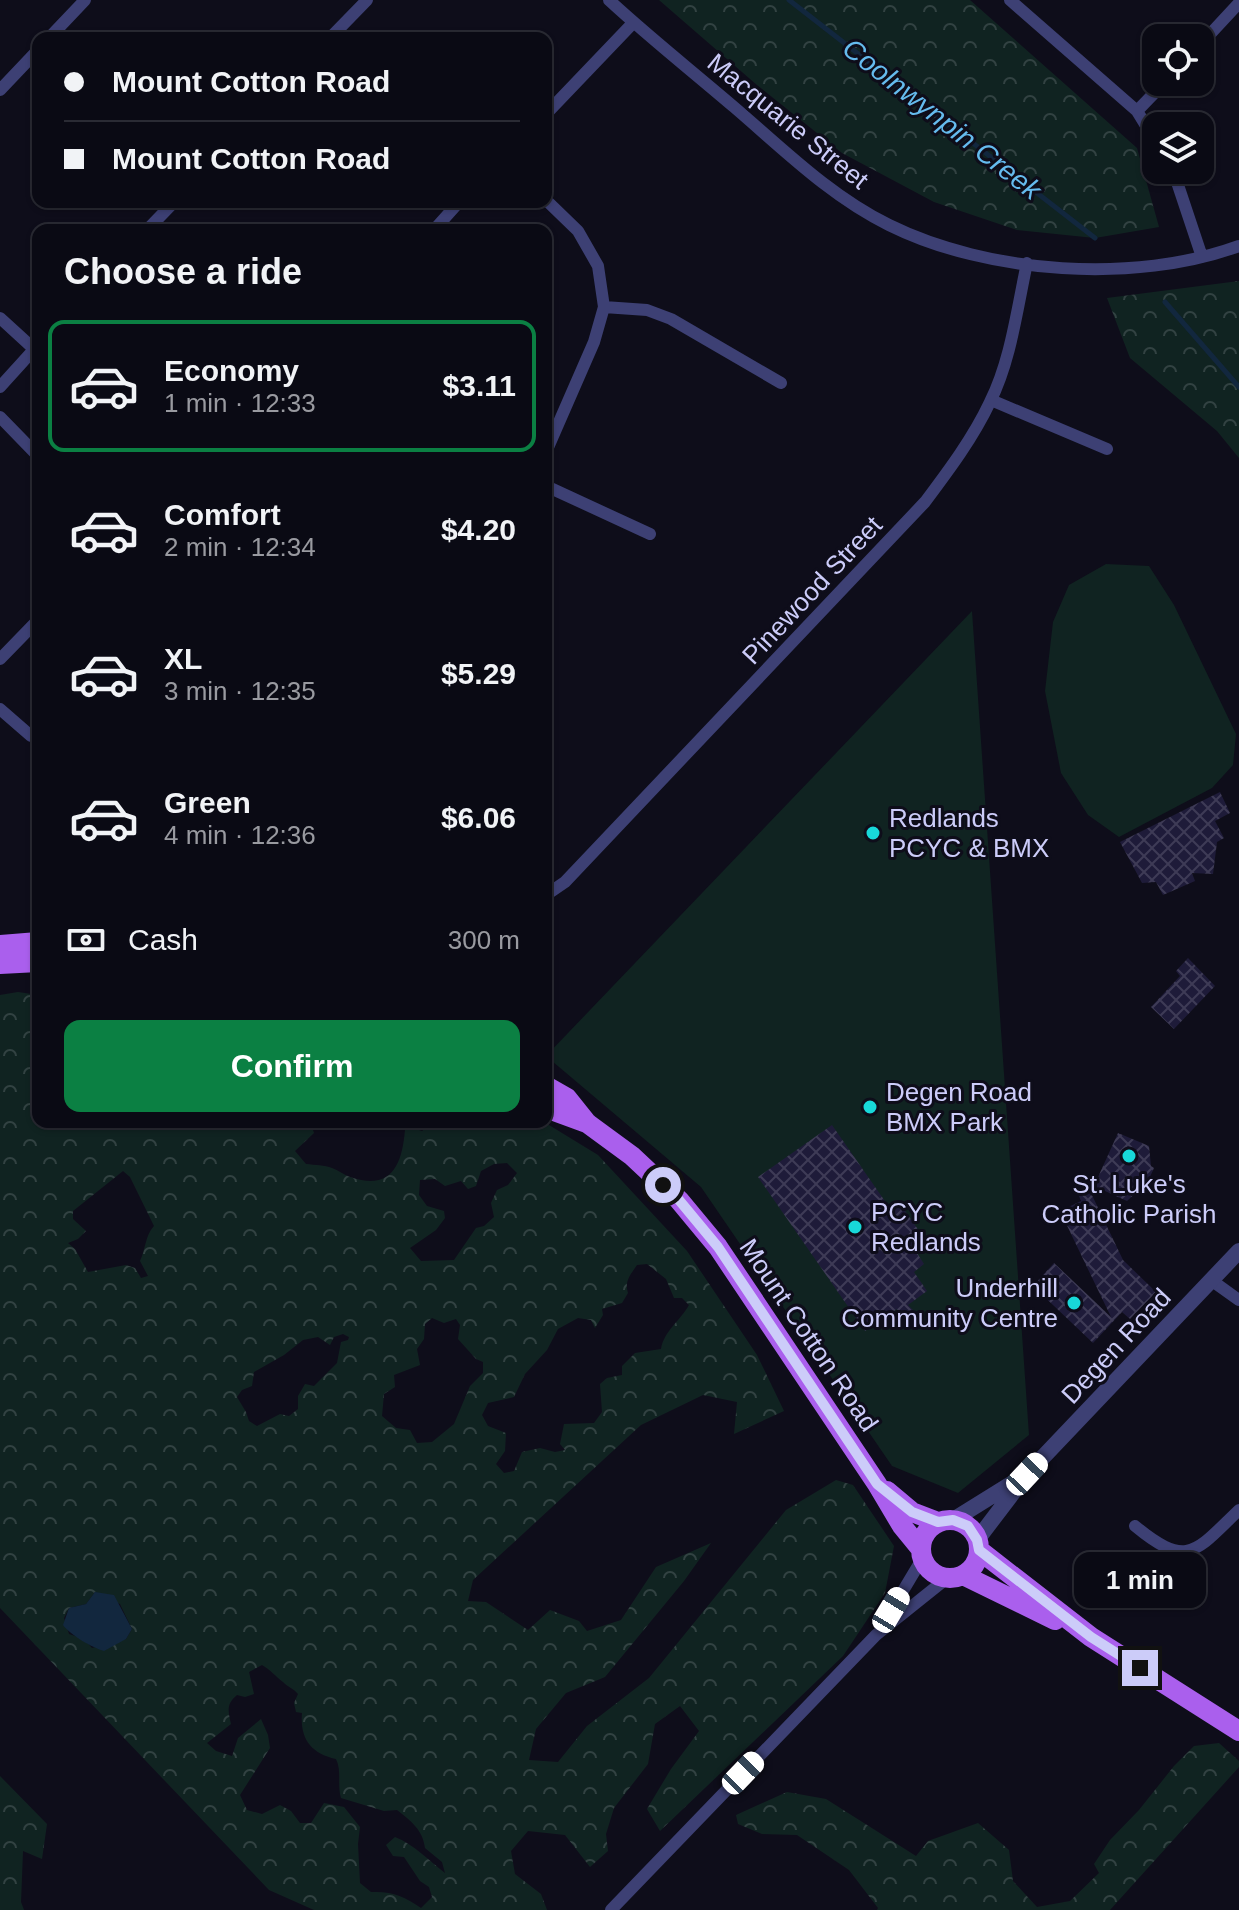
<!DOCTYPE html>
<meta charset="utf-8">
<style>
:root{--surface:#0a0a14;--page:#181822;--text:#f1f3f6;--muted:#999aa0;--line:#2a2b34;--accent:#0b8043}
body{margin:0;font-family:Helvetica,sans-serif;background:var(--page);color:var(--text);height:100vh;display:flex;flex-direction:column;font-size:30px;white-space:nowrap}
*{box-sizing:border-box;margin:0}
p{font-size:26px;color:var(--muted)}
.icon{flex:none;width:44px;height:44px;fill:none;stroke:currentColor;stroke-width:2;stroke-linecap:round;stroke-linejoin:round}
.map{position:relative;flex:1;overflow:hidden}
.sheet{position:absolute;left:32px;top:224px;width:520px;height:904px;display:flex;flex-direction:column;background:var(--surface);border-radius:16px;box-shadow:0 2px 6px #0004,0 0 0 2px var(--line)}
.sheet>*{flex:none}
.banner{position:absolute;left:32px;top:32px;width:520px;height:176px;border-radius:16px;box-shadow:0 2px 6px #0004,0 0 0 2px var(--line);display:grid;align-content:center;height:176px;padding:0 32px;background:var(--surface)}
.fabs{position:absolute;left:1142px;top:24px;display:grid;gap:16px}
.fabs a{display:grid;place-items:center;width:72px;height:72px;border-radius:16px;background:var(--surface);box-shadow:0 2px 6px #0004,0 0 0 2px var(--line);font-size:40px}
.end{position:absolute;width:36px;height:36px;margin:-18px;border:10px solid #ccccf9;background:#111;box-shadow:0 0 0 4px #111}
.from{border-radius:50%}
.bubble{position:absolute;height:56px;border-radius:16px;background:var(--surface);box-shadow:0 2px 6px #0004,0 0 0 2px var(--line);font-size:26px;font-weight:700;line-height:56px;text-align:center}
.car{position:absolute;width:24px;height:48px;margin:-24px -12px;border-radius:10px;box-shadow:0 0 6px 2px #0007;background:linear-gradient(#fff 24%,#345 0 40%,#fff 0 76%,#345 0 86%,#fff 0)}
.banner b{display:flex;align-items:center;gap:28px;height:76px;font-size:30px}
.banner b+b{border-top:2px solid var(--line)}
.banner i{width:20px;height:20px;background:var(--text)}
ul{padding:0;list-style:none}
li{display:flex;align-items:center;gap:24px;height:132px;margin:0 16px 12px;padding:0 16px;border:4px solid transparent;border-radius:16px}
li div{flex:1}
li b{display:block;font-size:30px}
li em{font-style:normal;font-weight:700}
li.selected{border-color:var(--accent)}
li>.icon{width:72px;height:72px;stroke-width:1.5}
h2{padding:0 32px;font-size:36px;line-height:96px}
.pay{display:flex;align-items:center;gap:20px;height:88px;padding:0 32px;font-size:30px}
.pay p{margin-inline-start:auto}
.action{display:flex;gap:16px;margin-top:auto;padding:16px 32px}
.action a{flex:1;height:92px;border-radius:16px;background:var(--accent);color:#fff;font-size:32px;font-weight:700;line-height:92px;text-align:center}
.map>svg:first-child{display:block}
.grass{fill:#102321}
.forest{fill:url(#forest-crowns);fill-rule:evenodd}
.water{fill:#12273e}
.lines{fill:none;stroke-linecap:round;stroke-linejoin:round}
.stream{stroke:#12273e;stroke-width:5}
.building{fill:url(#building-cross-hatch)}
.minor{stroke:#3d4074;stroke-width:12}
.tertiary{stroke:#3d4074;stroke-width:16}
.primary{stroke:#aa5fed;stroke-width:20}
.route{stroke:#ccccf9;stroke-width:10}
.poi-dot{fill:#18d8d9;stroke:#0e0d1a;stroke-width:3}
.labels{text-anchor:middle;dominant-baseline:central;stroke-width:6;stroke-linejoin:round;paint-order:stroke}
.street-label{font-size:26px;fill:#ccccf9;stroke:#0e0d1a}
.poi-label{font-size:26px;fill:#ccccf9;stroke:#0e0d1a;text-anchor:start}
.water-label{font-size:28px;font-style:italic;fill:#65bbee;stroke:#0e0d1a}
</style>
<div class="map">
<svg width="1239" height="1910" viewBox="0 0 1239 1910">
<defs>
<pattern id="forest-crowns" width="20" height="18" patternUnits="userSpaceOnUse" patternTransform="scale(2)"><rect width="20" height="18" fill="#102321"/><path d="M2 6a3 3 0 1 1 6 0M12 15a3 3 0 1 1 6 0" fill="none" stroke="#324242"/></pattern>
<pattern id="building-cross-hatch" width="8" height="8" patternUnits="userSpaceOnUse" patternTransform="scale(2)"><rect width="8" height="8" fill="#1e1b39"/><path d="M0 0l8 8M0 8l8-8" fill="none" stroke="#3e3b56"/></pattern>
</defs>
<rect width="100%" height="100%" fill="#0e0d1a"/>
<path class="grass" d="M1106,564L1149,566L1174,605L1236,734L1233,765L1212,788L1119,837L1088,815L1061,773L1045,691L1053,622L1069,585Z
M972,611L1029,1435L958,1493L892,1466L701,1187L546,1056Z"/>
<path class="forest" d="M659,0H970L1137,148L1159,227L1095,238L1017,230L934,202L842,153L757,85Z
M1239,281V458L1217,431L1130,358L1107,298Z
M18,992L38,995V1122H310L314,1133L295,1151L306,1164C315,1165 324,1165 332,1168C338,1170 344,1175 350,1177C391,1191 402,1166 405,1130L412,1128L422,1131L434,1122H544L598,1155L687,1251L757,1355L784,1411L734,1434L737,1402L703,1395L641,1425L473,1580L468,1601L486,1602L528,1630L550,1610L579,1621L587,1631L621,1620L656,1567L711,1543L684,1581L605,1677L566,1693L536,1729L529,1760L558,1762L587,1726L649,1678L786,1510L836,1480L853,1485L894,1546L885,1593L843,1656L660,1831L647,1809L671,1769L699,1731L680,1706L655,1724L648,1764L614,1808L606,1834L608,1851L590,1867L565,1835L528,1831L511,1851L515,1874L541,1894L547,1910H314L269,1890L0,1608V995ZM507,1163L517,1173L508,1185L497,1190L491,1203L494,1217L484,1226L476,1228L454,1260L421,1261L410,1248L436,1230L445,1218L444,1211L427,1206L419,1195L420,1180L435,1179L445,1186L461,1181L468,1189L476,1186L481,1171L494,1164ZM123,1171L130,1177L154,1226C145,1236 146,1248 140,1261L148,1276L141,1278L135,1268L126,1265L88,1272L75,1249L68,1243L78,1239L86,1231L73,1219V1211ZM647,1264L666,1279L674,1298H682L689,1305C680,1321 664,1331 661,1349L635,1353L622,1366V1375L607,1378L600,1384L602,1412L594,1423L564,1424L560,1444L565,1450L555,1452L540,1448L522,1452L514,1471L504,1473L496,1464L505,1451L506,1433L488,1426L482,1415L488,1403L514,1397L525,1374L547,1350L558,1329L578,1318L591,1320L595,1328L603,1315L602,1309L622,1303L628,1293C624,1281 631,1274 637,1265ZM432,1318L444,1323L456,1319L460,1325L458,1339L476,1359L483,1362V1373L470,1386L454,1424L432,1442L417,1443L410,1430L396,1428L382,1416L384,1394L395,1387L394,1375L420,1365L417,1349L424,1339L425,1324ZM343,1334L349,1337L348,1340L341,1342L337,1363L314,1386L305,1384L298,1396V1409L289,1416L280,1414L257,1426L249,1421L246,1412L237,1397L242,1390L252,1386L254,1372L284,1355L303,1340L318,1337L330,1345L334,1337ZM95,1592L120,1604L132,1629L126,1639L92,1648L84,1639L69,1634L64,1618L69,1608L86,1604ZM262,1665C271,1670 275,1676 283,1682C288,1687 293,1688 298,1694L294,1703L296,1712L302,1713C300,1738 310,1753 336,1759C342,1771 337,1784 341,1798L384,1811L397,1810C411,1821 423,1830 425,1848L442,1862L445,1873C428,1860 415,1845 395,1837L386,1845L393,1856L404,1857L420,1881L429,1887L432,1897L421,1908C404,1896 392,1891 371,1892L360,1883L358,1844L360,1827L344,1807L324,1803L311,1823H300L291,1811L280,1805L262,1814L247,1810L240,1795L270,1748L268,1735L261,1719L238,1738L232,1756L216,1751L207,1743L231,1724C228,1711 226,1704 237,1695L245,1697L254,1694L249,1672Z
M1219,1743L1239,1761V1767L1110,1910H877L878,1908L849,1870L797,1835L762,1834L738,1824L736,1815L787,1792L826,1799L916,1856L928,1841L978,1823L1009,1850L1013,1881L1037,1907L1070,1901L1099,1873L1094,1864L1110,1840L1139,1810L1174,1766L1194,1746Z
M0,1776L47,1824L42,1859L23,1851L21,1902L24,1910H0Z"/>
<path class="water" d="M95,1592L114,1595L132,1629L126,1639L104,1651C93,1648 70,1635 63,1625L69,1608L86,1604Z"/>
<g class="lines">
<path class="stream" d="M789,0L1095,238
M1165,302L1239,387"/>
</g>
<path class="building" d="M1220,792L1230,813L1215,821L1224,838L1217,842L1213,874L1192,873L1195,881L1163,895L1156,882L1142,883L1120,842Z
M1188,958L1215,986L1174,1029L1151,1007L1180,976L1176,971Z
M832,1125L889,1207L898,1201L929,1245L917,1253L924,1264L914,1272L927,1291L908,1305L913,1310L900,1317L897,1309L865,1331L758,1177Z
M1118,1133L1149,1146L1151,1166L1154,1168L1144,1190L1141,1188L1127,1201L1094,1186Z
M1090,1191L1123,1260L1156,1292L1130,1319L1122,1312L1093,1343L1033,1286L1054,1263L1111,1317L1060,1211L1081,1201L1079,1196Z"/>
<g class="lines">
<path class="minor" d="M609,0C649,37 692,71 734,107C783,149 830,196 889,225C988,274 1135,284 1239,246
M1010,0L1137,111L1156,142
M49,38L85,0
M330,38L367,0
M1200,45L1239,3
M0,90L38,50
M1137,111L1165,82
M546,114L633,23
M1173,170L1202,257
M546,200L578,231L598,266L604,307L594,342L546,452
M147,230L174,202
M434,230L459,202
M604,307L647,310L671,319L781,383
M0,318L34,349
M0,387L38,345
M991,400L1107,449
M0,417L38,456
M546,486L650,534
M0,659L38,620
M0,709L31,736
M546,895L565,882L925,502C949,470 973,438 990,402C1011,360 1017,309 1027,263
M1211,1280L1239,1300
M1135,1526C1188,1570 1196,1551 1239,1510
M882,1626L922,1559
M611,1910L876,1635L946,1579"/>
<path class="tertiary" d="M953,1520L1019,1479
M977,1540L1027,1474L1239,1251"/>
<path class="primary" d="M0,945L38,942
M0,964L38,962
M546,1086L567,1098L587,1123L632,1156L679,1200L718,1247L877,1484L902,1526L920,1548
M546,1108L587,1123
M887,1491L912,1512L938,1522
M921 1549a29 29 0 1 1 58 0a29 29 0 1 1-58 0Z
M979,1550L1091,1637L1239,1731
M963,1575L1055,1620"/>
</g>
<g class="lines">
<path class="route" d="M663,1185L679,1200L718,1247L877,1484L912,1512L938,1522L953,1520L968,1526L977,1540L979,1550L1091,1637L1140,1668"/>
</g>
<g class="poi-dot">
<circle cx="873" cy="833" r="8"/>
<circle cx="870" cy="1107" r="8"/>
<circle cx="1129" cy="1156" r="8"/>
<circle cx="855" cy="1227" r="8"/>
<circle cx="1074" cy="1303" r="8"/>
</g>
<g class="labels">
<g class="street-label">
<text transform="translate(788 121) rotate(39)">Macquarie Street</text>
<text transform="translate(812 590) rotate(-47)">Pinewood Street</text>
<text transform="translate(809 1335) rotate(56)">Mount Cotton Road</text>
<text transform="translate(1116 1346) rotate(-47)">Degen Road</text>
</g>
<g class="poi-label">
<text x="889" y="818">Redlands<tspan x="889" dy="30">PCYC &amp; BMX</tspan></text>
<text x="886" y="1092">Degen Road<tspan x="886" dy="30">BMX Park</tspan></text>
<text x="1129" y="1184" text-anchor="middle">St. Luke's<tspan x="1129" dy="30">Catholic Parish</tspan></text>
<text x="871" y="1212">PCYC<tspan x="871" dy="30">Redlands</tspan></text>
<text x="1058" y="1288" text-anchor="end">Underhill<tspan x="1058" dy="30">Community Centre</tspan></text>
</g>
<g class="water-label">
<text transform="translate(942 119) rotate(38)">Coolnwynpin Creek</text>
</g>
</g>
</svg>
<div class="fabs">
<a><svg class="icon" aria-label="locate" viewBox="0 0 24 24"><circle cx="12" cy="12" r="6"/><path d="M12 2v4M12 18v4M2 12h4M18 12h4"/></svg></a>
<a><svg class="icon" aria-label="layers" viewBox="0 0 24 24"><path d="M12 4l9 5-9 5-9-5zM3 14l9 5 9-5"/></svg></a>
</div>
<i class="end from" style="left:663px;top:1185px"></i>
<i class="end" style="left:1140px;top:1668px"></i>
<div class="bubble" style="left:1074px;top:1552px;width:132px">1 min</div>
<i class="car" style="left:1027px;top:1474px;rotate:43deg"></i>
<i class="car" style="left:891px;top:1610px;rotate:31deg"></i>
<i class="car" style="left:743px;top:1773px;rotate:44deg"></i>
<div class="banner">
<b><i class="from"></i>Mount Cotton Road</b>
<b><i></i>Mount Cotton Road</b>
</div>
<section class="sheet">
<h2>Choose a ride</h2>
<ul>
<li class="selected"><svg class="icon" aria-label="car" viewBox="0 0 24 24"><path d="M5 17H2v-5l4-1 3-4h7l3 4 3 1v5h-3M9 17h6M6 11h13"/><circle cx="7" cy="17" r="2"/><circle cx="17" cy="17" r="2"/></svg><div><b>Economy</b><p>1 min · 12:33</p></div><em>$3.11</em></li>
<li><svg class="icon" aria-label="car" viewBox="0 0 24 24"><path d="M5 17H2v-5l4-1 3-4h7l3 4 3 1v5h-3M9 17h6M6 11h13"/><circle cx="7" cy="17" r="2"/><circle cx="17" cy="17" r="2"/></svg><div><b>Comfort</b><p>2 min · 12:34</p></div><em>$4.20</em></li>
<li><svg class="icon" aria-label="car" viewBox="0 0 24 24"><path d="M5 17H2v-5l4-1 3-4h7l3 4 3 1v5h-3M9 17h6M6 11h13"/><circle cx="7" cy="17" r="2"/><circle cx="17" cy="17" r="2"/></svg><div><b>XL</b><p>3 min · 12:35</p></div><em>$5.29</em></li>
<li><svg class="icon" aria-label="car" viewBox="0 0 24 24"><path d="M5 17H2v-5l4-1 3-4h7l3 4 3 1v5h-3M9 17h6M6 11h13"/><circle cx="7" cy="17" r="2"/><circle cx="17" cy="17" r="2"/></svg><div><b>Green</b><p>4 min · 12:36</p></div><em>$6.06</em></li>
</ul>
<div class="pay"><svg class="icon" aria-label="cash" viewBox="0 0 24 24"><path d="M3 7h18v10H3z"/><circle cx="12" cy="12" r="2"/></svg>Cash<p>300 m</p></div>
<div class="action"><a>Confirm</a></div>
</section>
</div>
